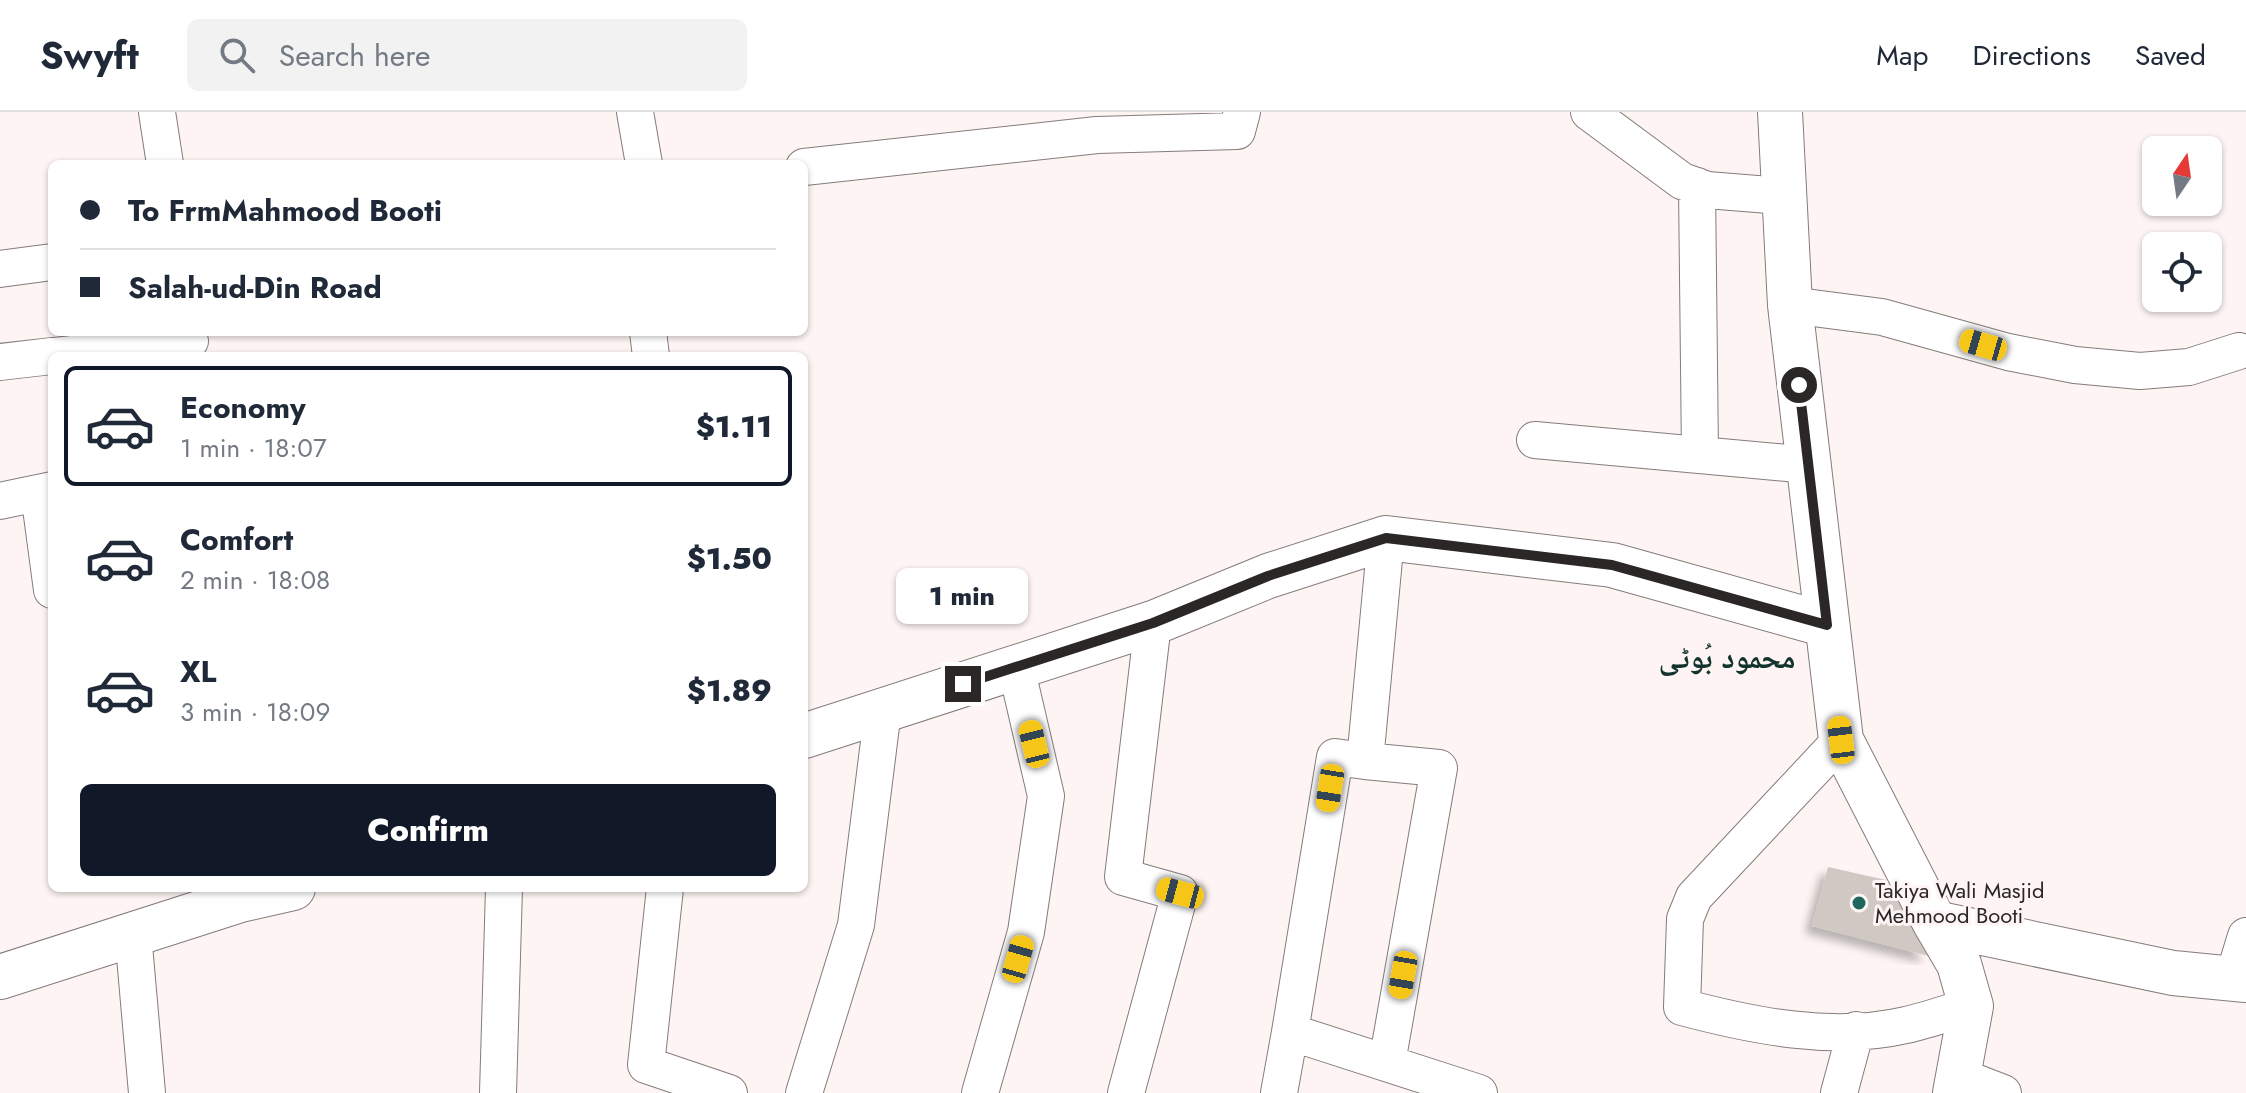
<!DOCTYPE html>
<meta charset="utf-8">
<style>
:root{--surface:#fff;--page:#f2f2f3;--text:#1f2937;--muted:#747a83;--line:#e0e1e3;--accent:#111827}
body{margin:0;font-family:Jost,"Noto Naskh Arabic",sans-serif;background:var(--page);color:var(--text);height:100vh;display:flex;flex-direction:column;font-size:30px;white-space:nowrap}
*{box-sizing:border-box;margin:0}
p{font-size:26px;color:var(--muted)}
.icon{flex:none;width:44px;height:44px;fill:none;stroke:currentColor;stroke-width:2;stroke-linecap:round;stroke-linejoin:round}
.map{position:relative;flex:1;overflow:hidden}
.drawer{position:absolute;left:48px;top:240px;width:760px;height:540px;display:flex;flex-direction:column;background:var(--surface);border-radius:12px;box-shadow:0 2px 6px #0004}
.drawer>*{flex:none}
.banner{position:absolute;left:48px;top:48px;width:760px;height:176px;border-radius:12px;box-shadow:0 2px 6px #0004;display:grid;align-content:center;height:176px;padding:0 32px;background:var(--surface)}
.needle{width:52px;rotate:13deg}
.fabs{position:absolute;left:2142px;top:24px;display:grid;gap:16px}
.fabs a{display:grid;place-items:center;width:80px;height:80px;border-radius:12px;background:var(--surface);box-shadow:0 2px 6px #0004;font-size:40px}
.end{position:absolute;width:36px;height:36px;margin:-18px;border:10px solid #2a2726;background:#fff;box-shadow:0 0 0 4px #fff}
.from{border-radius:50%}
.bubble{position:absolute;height:56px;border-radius:12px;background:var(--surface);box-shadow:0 2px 6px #0004;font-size:26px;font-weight:800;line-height:56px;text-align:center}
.car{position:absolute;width:24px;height:48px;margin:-24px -12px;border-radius:10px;box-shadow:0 0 6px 2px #0007;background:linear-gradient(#f5c518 24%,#345 0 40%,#f5c518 0 76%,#345 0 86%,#f5c518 0)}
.banner b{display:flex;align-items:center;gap:28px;height:76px;font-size:30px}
.banner b+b{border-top:2px solid var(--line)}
.banner i{width:20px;height:20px;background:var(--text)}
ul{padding:14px 0 0;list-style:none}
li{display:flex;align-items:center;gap:24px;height:120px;margin:0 16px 12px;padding:0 16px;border:4px solid transparent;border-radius:12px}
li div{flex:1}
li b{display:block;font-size:30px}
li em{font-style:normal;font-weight:800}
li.selected{border-color:var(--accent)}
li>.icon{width:72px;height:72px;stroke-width:1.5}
.action{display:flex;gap:16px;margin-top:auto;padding:16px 32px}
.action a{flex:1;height:92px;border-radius:12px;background:var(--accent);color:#fff;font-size:32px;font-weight:800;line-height:92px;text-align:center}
header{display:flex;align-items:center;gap:48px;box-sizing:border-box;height:112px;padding:0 40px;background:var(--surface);border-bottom:2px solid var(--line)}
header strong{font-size:38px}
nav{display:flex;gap:44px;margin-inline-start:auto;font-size:28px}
.search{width:560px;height:72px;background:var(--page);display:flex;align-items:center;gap:20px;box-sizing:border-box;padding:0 28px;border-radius:12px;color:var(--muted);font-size:30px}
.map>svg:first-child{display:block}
.building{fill:#cfc8c3;filter:url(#shadow)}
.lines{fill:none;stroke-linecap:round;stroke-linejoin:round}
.minor-casing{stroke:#847c7b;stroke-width:38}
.tertiary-casing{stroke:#847c7b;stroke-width:46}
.minor{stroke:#fff;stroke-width:36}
.tertiary{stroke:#fff;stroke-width:44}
.route{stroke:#2a2726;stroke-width:10}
.poi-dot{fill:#1e675e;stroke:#fdf4f3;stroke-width:3}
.labels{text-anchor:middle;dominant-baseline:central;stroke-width:6;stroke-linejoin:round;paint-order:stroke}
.poi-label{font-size:22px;fill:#2a2726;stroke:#fdf4f3;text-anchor:start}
.district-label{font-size:30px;font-weight:bold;fill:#12342f;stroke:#fdf4f3}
</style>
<header>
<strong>Swyft</strong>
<div class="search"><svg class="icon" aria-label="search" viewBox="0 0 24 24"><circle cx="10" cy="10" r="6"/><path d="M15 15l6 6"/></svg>Search here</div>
<nav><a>Map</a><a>Directions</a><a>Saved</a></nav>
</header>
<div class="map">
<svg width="2246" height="981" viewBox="0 0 2246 981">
<defs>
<filter id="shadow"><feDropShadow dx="-7" dy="7" stdDeviation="4" flood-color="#0004"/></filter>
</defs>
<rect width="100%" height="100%" fill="#fdf4f3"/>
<path class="building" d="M1828,755L1886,768L1929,844L1812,814Z"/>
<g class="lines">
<defs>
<path id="minor" d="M157,0L165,52
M635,0L644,52
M1589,0L1682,69L1707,78L1782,84
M804,55L1097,23L1237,19L1242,0
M1697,74L1700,343
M0,157L52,150
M1790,193L1882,205L2008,240L2075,253L2140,259L2189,255L2239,239
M648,220L651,244
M55,244L190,229
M0,250L52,244
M1535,328L1809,353
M39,381L52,478
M0,389L52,378
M1386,426L1365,649L1335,645L1290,920L1479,981
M1841,628L1694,785L1685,807L1682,895C1753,914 1833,930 1906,913C1928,908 1950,900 1971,894
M1365,649L1439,656L1387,951
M665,776L646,953L729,981
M133,822L147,981
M2233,867L2246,824
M1959,964L2003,981
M498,981L504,776
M804,981L856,813L883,598
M980,981L1026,820L1046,684L1016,555
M1126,981L1180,781L1123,765L1153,511
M1279,981L1290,920
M1839,981L1856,918"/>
<path id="tertiary" d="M1780,0L1790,193L1841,628L1935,811L2173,861L2246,868
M804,624L1153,511L1268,464L1386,426L1612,453L1827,513
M1935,811L1959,852L1971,894L1955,981
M0,865L240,788L293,776"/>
</defs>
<use href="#minor" class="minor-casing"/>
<use href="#tertiary" class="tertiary-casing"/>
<use href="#minor" class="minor"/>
<use href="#tertiary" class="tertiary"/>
</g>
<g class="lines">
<path class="route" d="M963,572L1153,511L1268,464L1386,426L1612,453L1827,513L1799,273"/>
</g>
<circle class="poi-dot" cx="1859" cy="791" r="8"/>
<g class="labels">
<g class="poi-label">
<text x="1875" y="778">Takiya Wali Masjid<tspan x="1875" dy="25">Mehmood Booti</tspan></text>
</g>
<g class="district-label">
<text x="1727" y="545">محمود بُوٹی</text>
</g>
</g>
</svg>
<div class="fabs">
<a><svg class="needle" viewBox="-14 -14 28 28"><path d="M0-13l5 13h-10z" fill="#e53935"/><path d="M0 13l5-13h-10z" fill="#747a83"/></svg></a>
<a><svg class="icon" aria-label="locate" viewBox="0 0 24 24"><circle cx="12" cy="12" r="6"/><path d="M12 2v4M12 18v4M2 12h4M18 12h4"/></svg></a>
</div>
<i class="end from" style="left:1799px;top:273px"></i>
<i class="end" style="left:963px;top:572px"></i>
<div class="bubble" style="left:896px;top:456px;width:132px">1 min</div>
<i class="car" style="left:1983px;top:233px;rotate:286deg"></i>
<i class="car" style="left:1841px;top:628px;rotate:353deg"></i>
<i class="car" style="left:1034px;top:632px;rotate:346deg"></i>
<i class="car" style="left:1330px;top:676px;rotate:189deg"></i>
<i class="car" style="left:1180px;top:781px;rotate:285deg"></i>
<i class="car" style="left:1018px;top:847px;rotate:16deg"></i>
<i class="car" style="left:1403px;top:863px;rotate:190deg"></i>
<div class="banner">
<b><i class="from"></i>To FrmMahmood Booti</b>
<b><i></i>Salah-ud-Din Road</b>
</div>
<section class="drawer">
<ul>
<li class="selected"><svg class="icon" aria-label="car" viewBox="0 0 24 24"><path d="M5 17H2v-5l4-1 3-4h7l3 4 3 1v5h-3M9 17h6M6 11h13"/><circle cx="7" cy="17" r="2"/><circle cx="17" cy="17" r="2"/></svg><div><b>Economy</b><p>1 min · 18:07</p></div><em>$1.11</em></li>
<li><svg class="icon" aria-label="car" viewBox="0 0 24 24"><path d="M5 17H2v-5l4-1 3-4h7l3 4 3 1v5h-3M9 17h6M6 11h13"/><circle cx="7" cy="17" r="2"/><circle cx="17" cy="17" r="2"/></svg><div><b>Comfort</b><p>2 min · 18:08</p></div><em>$1.50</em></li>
<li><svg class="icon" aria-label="car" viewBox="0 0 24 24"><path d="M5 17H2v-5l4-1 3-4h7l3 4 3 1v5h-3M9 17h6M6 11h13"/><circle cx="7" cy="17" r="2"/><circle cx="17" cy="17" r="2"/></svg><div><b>XL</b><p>3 min · 18:09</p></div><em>$1.89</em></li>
</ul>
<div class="action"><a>Confirm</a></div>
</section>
</div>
